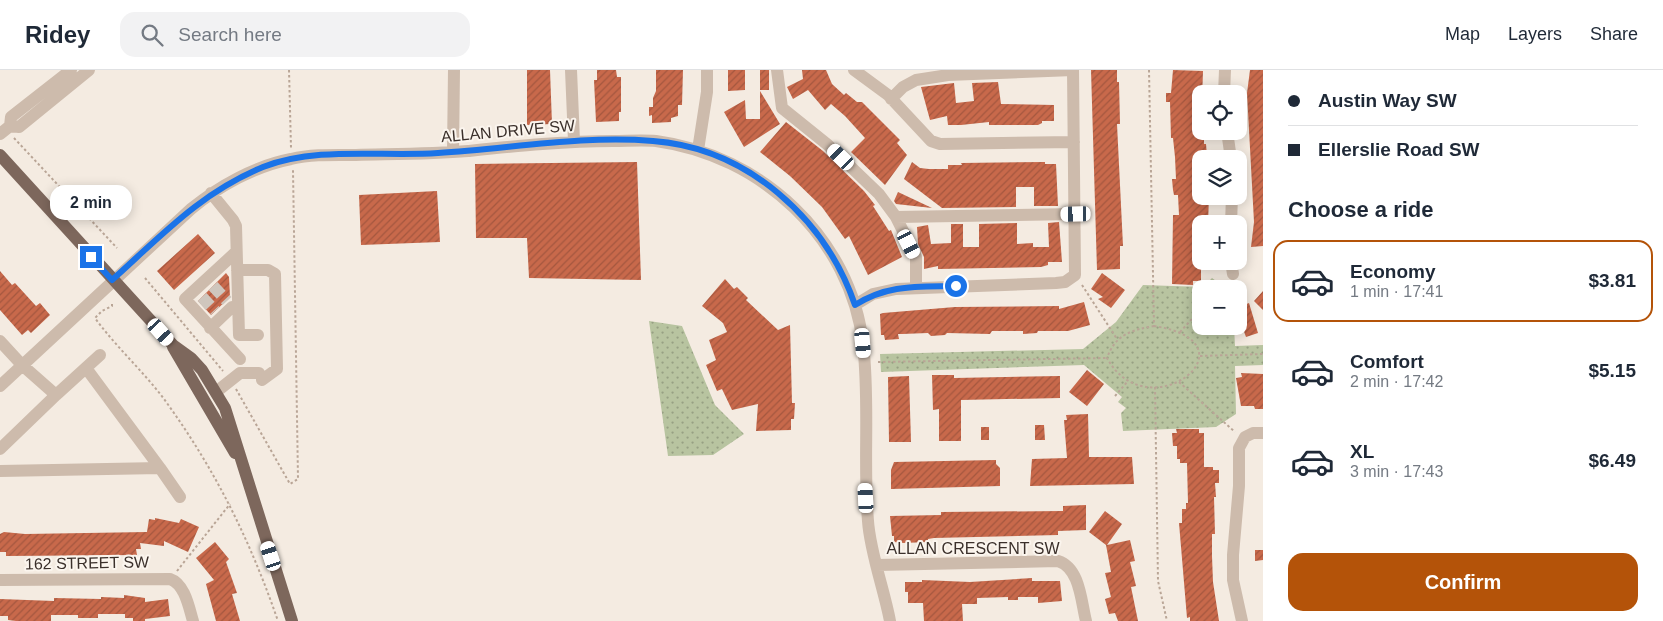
<!DOCTYPE html>
<meta charset="utf-8">
<style>
:root{--surface:#fff;--page:#f2f2f3;--text:#1f2937;--muted:#747a83;--line:#e0e1e3;--accent:#b45309}
body{margin:0;font-family:Helvetica,sans-serif;background:var(--page);color:var(--text);height:100vh;display:flex;flex-direction:column;font-size:19px;white-space:nowrap}
*{box-sizing:border-box;margin:0}
p{font-size:16px;color:var(--muted)}
.icon{flex:none;width:28px;height:28px;fill:none;stroke:currentColor;stroke-width:2;stroke-linecap:round;stroke-linejoin:round}
.map{position:relative;flex:1;overflow:hidden}
.panel{display:flex;flex-direction:column;background:var(--surface);width:400px}
.panel>*{flex:none}
.top-card{display:grid;align-content:center;height:110px;padding:0 25px;background:var(--surface)}
.fabs{position:absolute;left:1192px;top:15px;display:grid;gap:10px}
.fabs a{display:grid;place-items:center;width:55px;height:55px;border-radius:10px;background:var(--surface);box-shadow:0 2px 12px #0003;font-size:25px}
.end{position:absolute;width:22px;height:22px;margin:-11px;border:6px solid #1a73e8;background:#fff;box-shadow:0 0 0 2px #fff}
.from{border-radius:50%}
.bubble{position:absolute;height:35px;border-radius:15px;background:var(--surface);box-shadow:0 2px 12px #0003;font-size:16px;font-weight:800;line-height:35px;text-align:center}
.car{position:absolute;width:15px;height:30px;margin:-15px -8px;border-radius:6px;box-shadow:0 0 4px 1px #0007;background:linear-gradient(#fff 24%,#345 0 40%,#fff 0 76%,#345 0 86%,#fff 0)}
.top-card b{display:flex;align-items:center;gap:18px;height:48px;font-size:19px}
.top-card b+b{border-top:1px solid var(--line)}
.top-card i{width:12px;height:12px;background:var(--text)}
ul{padding:0;list-style:none}
li{display:flex;align-items:center;gap:15px;height:82px;margin:0 10px 8px;padding:0 15px;border:2px solid transparent;border-radius:15px}
li div{flex:1}
li b{display:block;font-size:19px}
li em{font-style:normal;font-weight:800}
li.active{border-color:var(--accent)}
li>.icon{width:45px;height:45px;stroke-width:1.5}
h2{padding:0 25px;font-size:22px;line-height:60px}
.primary-button{display:flex;gap:10px;margin-top:auto;padding:10px 25px}
.primary-button a{flex:1;height:58px;border-radius:15px;background:var(--accent);color:#fff;font-size:20px;font-weight:800;line-height:58px;text-align:center}
header{display:flex;align-items:center;gap:30px;box-sizing:border-box;height:70px;padding:0 25px;background:var(--surface);border-bottom:1px solid var(--line)}
header strong{font-size:24px}
nav{display:flex;gap:28px;margin-inline-start:auto;font-size:18px}
.search{width:350px;height:45px;background:var(--page);display:flex;align-items:center;gap:12px;box-sizing:border-box;padding:0 18px;border-radius:15px;color:var(--muted);font-size:19px}
main{display:flex;flex:1;min-height:0}
.map>svg:first-child{display:block}
.park{fill:url(#park-dots)}
.building{fill:url(#building-hatch)}
.lines{fill:none;stroke-linecap:round;stroke-linejoin:round}
.minor-tunnel{stroke:#cfc6bd;stroke-width:12;stroke-dasharray:12 6;stroke-linecap:butt}
.path{stroke:#b9a596;stroke-width:2;stroke-dasharray:2.5 2.5;stroke-linecap:butt}
.minor{stroke:#cdbbac;stroke-width:12}
.major{stroke:#7d675c;stroke-width:12}
.route{stroke:#1a73e8;stroke-width:6}
.labels{text-anchor:middle;dominant-baseline:central;stroke-width:4;stroke-linejoin:round;paint-order:stroke}
.street-label{font-size:16px;fill:#3b302b;stroke:#fbf5ee}
</style>
<header>
<strong>Ridey</strong>
<div class="search"><svg class="icon" aria-label="search" viewBox="0 0 24 24"><circle cx="10" cy="10" r="6"/><path d="M15 15l6 6"/></svg>Search here</div>
<nav><a>Map</a><a>Layers</a><a>Share</a></nav>
</header>
<main>
<div class="map">
<svg width="1263" height="551" viewBox="0 0 1263 551">
<defs>
<pattern id="park-dots" width="8" height="8" patternUnits="userSpaceOnUse" patternTransform="scale(1.25)"><rect width="8" height="8" fill="#b8c4a0"/><path d="M2 2h.1M6 6h.1" fill="none" stroke="#97a083" stroke-width="1.8" stroke-linecap="round"/></pattern>
<pattern id="building-hatch" width="6" height="6" patternUnits="userSpaceOnUse" patternTransform="scale(1.25)"><rect width="6" height="6" fill="#c8694b"/><path d="M-1 1l2-2M0 6l6-6M5 7l2-2" fill="none" stroke="#a4573f"/></pattern>
</defs>
<rect width="100%" height="100%" fill="#f4ebe1"/>
<path class="park" d="M1212,208L1227,219H1201V256H1234L1235,276L1263,275V295L1235,296L1236,344L1216,357L1123,361L1121,343L1126,338L1118,332L1122,327L1084,295L881,302L880,284L1083,279L1116,252L1143,215L1203,217Z
M649,251L682,256L715,335L744,364L713,385L668,386Z"/>
<path class="building" d="M527,0H550L552,54L527,55Z
M597,0H616L617,7H621V42H619V51L596,52L594,10H597Z
M656,0H683L682,35H678V46L671,48V52L652,53V45L649,46V37H653V28L656,21Z
M728,0H745V20L728,21Z
M760,0H769V20H760Z
M802,0H826L832,14L844,25L846,23L857,32H862L900,70L897,73L907,85L885,115L851,82L865,68L845,46L831,34L825,40L808,20L793,29L787,17L803,9Z
M1091,0H1117V12H1119L1120,54H1117L1123,176H1120V199L1097,200Z
M1173,0L1203,1L1201,61H1204V74H1206L1207,86L1201,87V126H1209L1208,154H1201V211H1193V215L1172,214L1173,145H1179L1178,125H1174L1173,120L1172,109H1176L1175,87L1173,68H1171L1170,32H1166V23H1171Z
M1250,0H1263V176L1251,177L1254,152L1247,23Z
M998,12L1001,34L1054,35V51H1042V53L1038,55H989V52L961,55H948L947,46L930,50L921,17L954,13L956,33L974,31L972,13Z
M760,21L780,54L744,77L724,42L745,30L746,49H760Z
M786,52L823,81L864,121L875,135L873,136L889,161L891,160L902,187L868,205L849,166L845,169L822,137L790,106L760,82Z
M637,92L641,210L529,208L527,168H476L475,94Z
M912,92L920,98L929,99H948V95H962L961,93L1045,92V94H1056L1058,136H1034V117H1016V137L942,138L904,109Z
M437,121L440,172L361,175L359,125Z
M898,122L932,138L896,134L894,131Z
M1059,152L1062,192H1048V195L1041,197L938,199V196L924,199V187L918,174L917,157L928,155L931,174L951,173V154H963V177H979V154L1017,153V174L1033,173V177H1049L1048,153Z
M198,164L215,183L174,220L157,201Z
M0,201L12,215L15,213L36,236L40,233L50,245L31,263L28,260L22,265L0,240Z
M226,203L229,207L230,227L211,245L198,231Z
M1102,203L1125,220L1111,238L1098,229L1103,227L1091,219Z
M725,209L734,219L737,217L748,228L746,230L778,260L790,255L792,333H795L794,349H791V360L756,361L758,334L732,340L722,319L717,321L706,295L716,290L709,270L727,262L723,253L702,236Z
M1263,221V240L1254,231Z
M1084,232L1090,255L1068,261H1038L1037,263L1023,264V261H992L990,264L947,263L945,265L931,266L928,263L902,264H898L899,269L885,270L884,265H881L880,244L883,243L955,237L1059,236V239Z
M1249,233L1258,263L1246,267L1239,248V237Z
M1087,300L1104,314L1087,336L1069,322Z
M1241,303L1263,304V339H1255L1254,336H1241L1236,308L1242,307Z
M932,305H954V308L1060,306V328L961,330V371H939V339L933,340Z
M909,306L911,372H889L888,307Z
M1088,344L1089,387H1132L1134,414L1030,416L1032,389L1067,388L1064,350H1067L1066,345Z
M1035,355H1044L1045,370H1035Z
M981,357H989V370H981Z
M1176,359H1199V363H1204V397H1213V400H1219V413H1215L1216,427H1214L1215,464H1212V486L1213,512L1219,551H1190V547L1187,548L1179,453H1182V439H1186V433H1188L1187,393H1180V389H1177V376H1173L1172,363H1177Z
M996,390V394L1000,398V416L891,419V400L894,392Z
M1086,435V460L1058,461V465L934,468L928,469V472L903,473L894,472V466H892L890,446L941,445V442L1063,441V436Z
M1105,441L1122,454L1107,475L1130,470L1135,491L1130,492L1136,516L1131,517L1138,551H1118L1115,543L1109,544L1105,529L1111,527L1105,503L1111,502L1106,475L1089,462Z
M155,448L179,453L181,449L199,457L188,482L164,471V476L140,473L141,479H136L137,485L6,486V482H0V464L4,462L25,464L147,462L149,449L155,450Z
M215,472L229,489L226,492L237,523L232,524L240,551H216L206,514L214,510L196,488Z
M1255,480H1263V490L1255,491Z
M1032,508V511H1060L1062,531L1038,533V527H1018V530H1008V527L977,528V534H962L963,551H924L923,533H908V522H905V512H922V510L970,512Z
M124,525L145,528V532L168,529L170,546L145,549V551H133V548H125V544H98V548H78V545H51V551H16L8,550V546H0V529L54,531V528L101,529V527L124,528Z"/>
<g class="lines">
<path class="minor-tunnel" d="M213,216L227,231
M202,227L215,241"/>
<path class="path" d="M289,0L291,78
M1149,0L1154,256
M14,68L117,178
M145,208L223,301
M1082,215L1117,269
M1220,219L1226,211
M112,234V236L102,241L95,248C116,277 143,301 164,329C215,399 250,470 278,551
M1154,256C1262,273 1148,363 1107,288C1115,265 1131,260 1154,256Z
M1180,262L1201,239
M1200,286L1263,284
M878,292L1107,288
M1179,312L1235,362
M1155,317L1158,511L1167,551
M236,319L290,414L298,409L293,100
M1115,326L1128,311
M177,501L230,434"/>
<path class="minor" d="M71,0L11,47L10,56L19,57L89,0
M571,0L574,71
M777,0L782,38L828,75L879,124L896,147L916,187V217
M854,0L888,25L931,71L940,74L1074,72
M1224,24L1225,0
M891,29L903,17L916,10L948,5L1073,0
M1227,61L1231,89
M0,64L10,56
M698,80L707,22V0
M453,82L454,0
M211,123L233,150L236,156L239,265H258
M896,147L1076,144
M1231,154L1232,126
M236,182L185,229L240,289
M1231,191L1233,204
M237,200H268L275,204L277,299L262,310
M855,235L873,224L896,219L1056,213L1065,212L1075,205L1073,0
M210,258L232,237
M0,271L22,295L56,325L100,285
M86,298L160,398
M0,316L191,139C219,116 255,96 291,89C312,84 334,85 356,85C393,84 431,84 468,81C517,76 565,71 613,71C627,71 642,70 656,71C761,85 851,168 863,274C870,332 863,393 868,451C870,482 884,519 890,551
M216,322L240,303H259
M0,379L56,325
M0,401L160,398L180,427
M877,495L1058,491C1080,498 1081,531 1086,551
M0,510L170,509C185,514 189,538 193,551
M1242,551L1233,510V485L1239,416V378L1245,367L1253,363H1263"/>
<path class="major" d="M0,85L173,275L191,288L202,300L225,338L292,551
M173,277L235,383"/>
</g>
<g class="lines">
<path class="route" d="M91,187L112,210C161,166 200,123 263,97C317,76 381,87 438,83C509,79 581,65 653,71C747,78 825,148 855,235C888,214 918,217 956,216"/>
</g>
<g class="labels">
<g class="street-label">
<text transform="translate(508 61) rotate(-5)">ALLAN DRIVE SW</text>
<text x="973" y="478">ALLAN CRESCENT SW</text>
<text transform="translate(87 493) rotate(-1)">162 STREET SW</text>
</g>
</g>
</svg>
<div class="fabs">
<a><svg class="icon" aria-label="locate" viewBox="0 0 24 24"><circle cx="12" cy="12" r="6"/><path d="M12 2v4M12 18v4M2 12h4M18 12h4"/></svg></a>
<a><svg class="icon" aria-label="layers" viewBox="0 0 24 24"><path d="M12 4l9 5-9 5-9-5zM3 14l9 5 9-5"/></svg></a>
<a>+</a>
<a>−</a>
</div>
<i class="end from" style="left:956px;top:216px"></i>
<i class="end" style="left:91px;top:187px"></i>
<div class="bubble" style="left:50px;top:115px;width:82px">2 min</div>
<i class="car" style="left:841px;top:87px;rotate:314deg"></i>
<i class="car" style="left:1076px;top:144px;rotate:269deg"></i>
<i class="car" style="left:909px;top:174px;rotate:153deg"></i>
<i class="car" style="left:161px;top:262px;rotate:138deg"></i>
<i class="car" style="left:863px;top:273px;rotate:175deg"></i>
<i class="car" style="left:866px;top:428px;rotate:357deg"></i>
<i class="car" style="left:271px;top:486px;rotate:342deg"></i>
</div>
<section class="panel">
<div class="top-card">
<b><i class="from"></i>Austin Way SW</b>
<b><i></i>Ellerslie Road SW</b>
</div>
<h2>Choose a ride</h2>
<ul>
<li class="active"><svg class="icon" aria-label="car" viewBox="0 0 24 24"><path d="M5 17H2v-5l4-1 3-4h7l3 4 3 1v5h-3M9 17h6M6 11h13"/><circle cx="7" cy="17" r="2"/><circle cx="17" cy="17" r="2"/></svg><div><b>Economy</b><p>1 min · 17:41</p></div><em>$3.81</em></li>
<li><svg class="icon" aria-label="car" viewBox="0 0 24 24"><path d="M5 17H2v-5l4-1 3-4h7l3 4 3 1v5h-3M9 17h6M6 11h13"/><circle cx="7" cy="17" r="2"/><circle cx="17" cy="17" r="2"/></svg><div><b>Comfort</b><p>2 min · 17:42</p></div><em>$5.15</em></li>
<li><svg class="icon" aria-label="car" viewBox="0 0 24 24"><path d="M5 17H2v-5l4-1 3-4h7l3 4 3 1v5h-3M9 17h6M6 11h13"/><circle cx="7" cy="17" r="2"/><circle cx="17" cy="17" r="2"/></svg><div><b>XL</b><p>3 min · 17:43</p></div><em>$6.49</em></li>
</ul>
<div class="primary-button"><a>Confirm</a></div>
</section>
</main>
